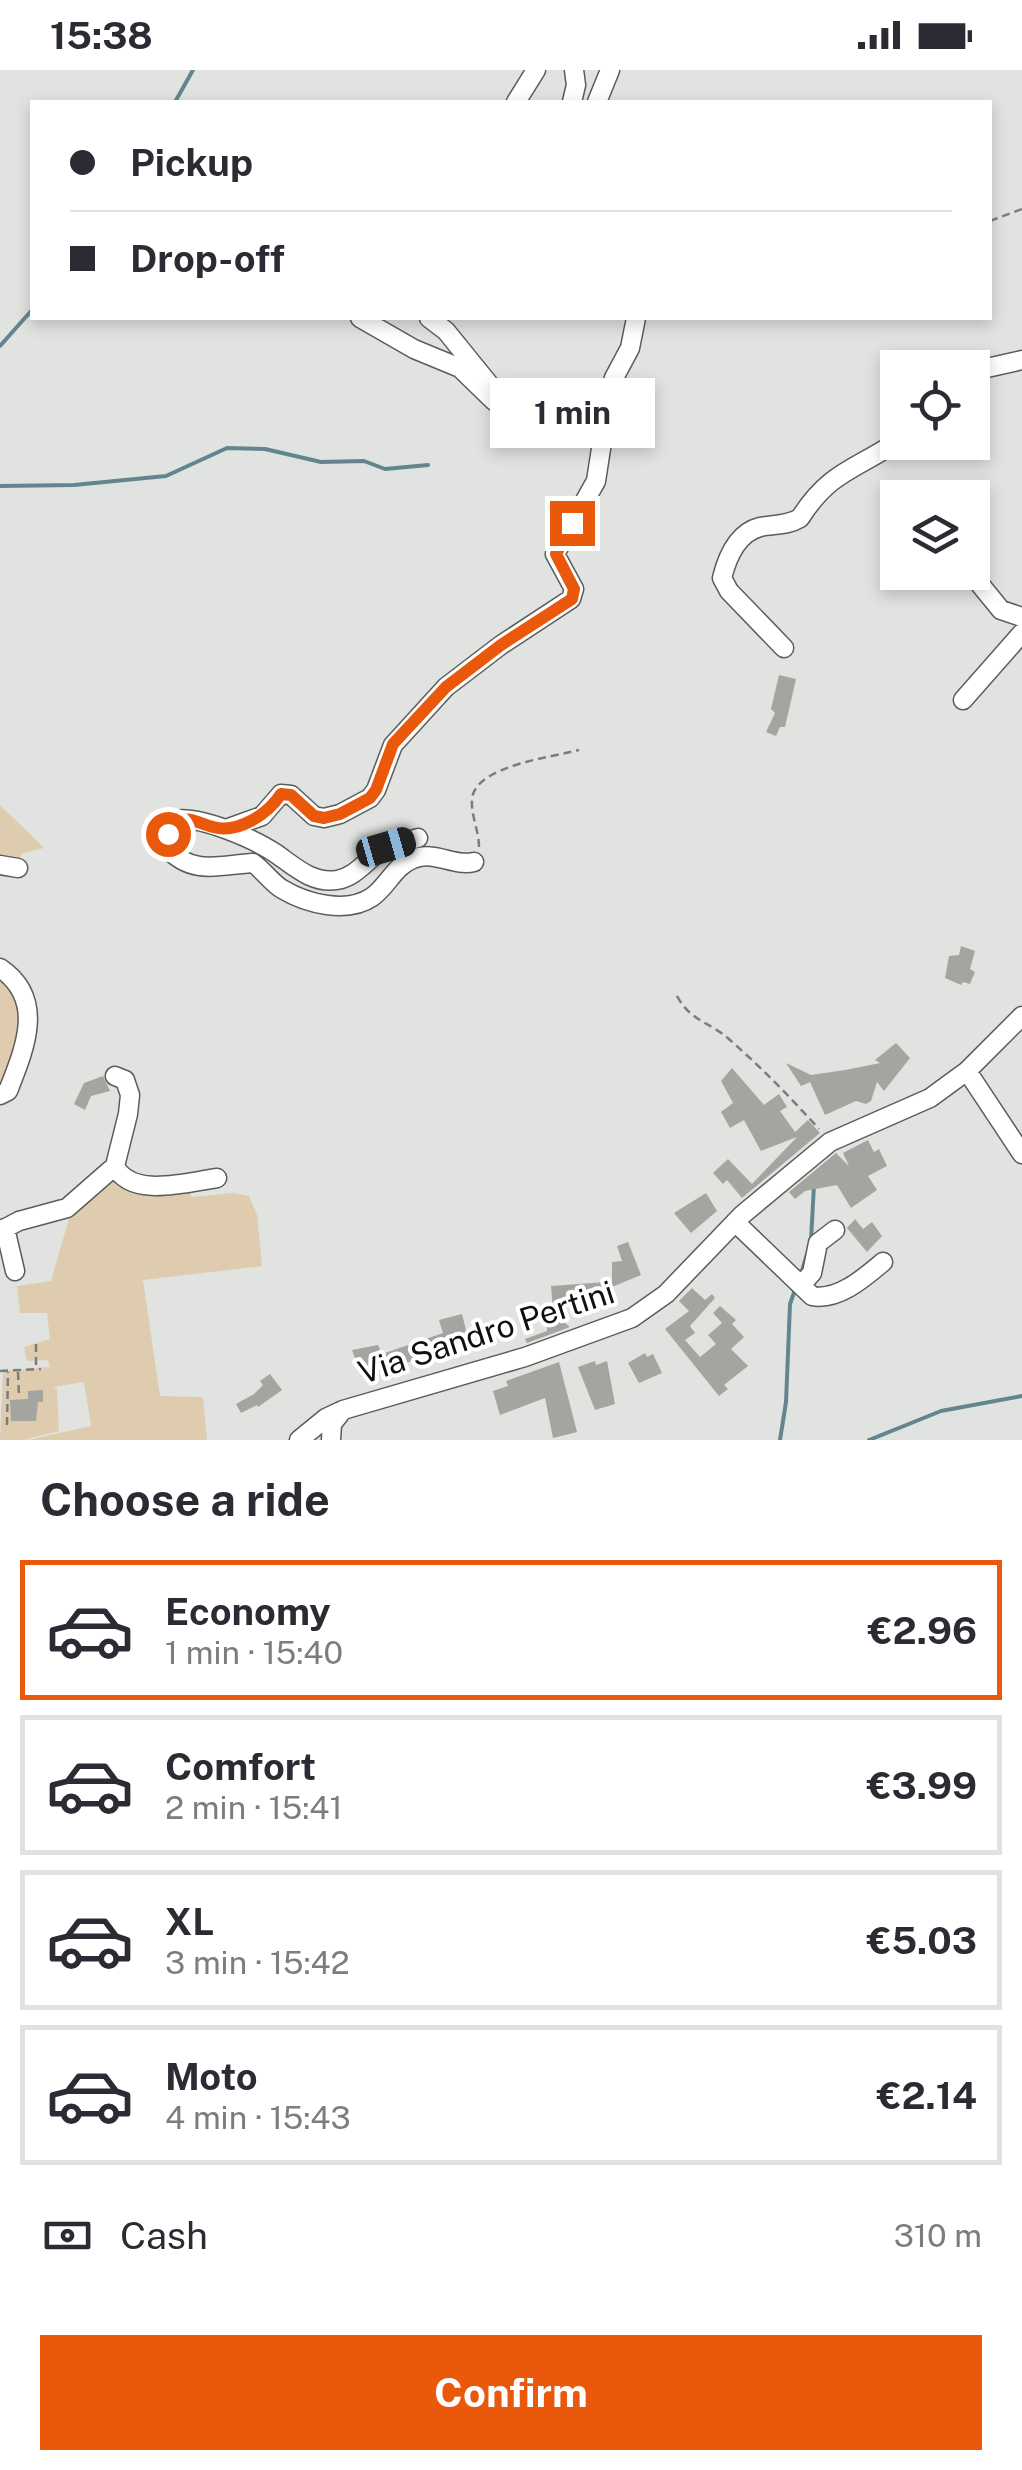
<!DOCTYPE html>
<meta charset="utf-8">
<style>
:root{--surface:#fff;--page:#f2f2f3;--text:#2b2b33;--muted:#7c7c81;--line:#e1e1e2;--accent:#ea580c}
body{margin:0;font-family:"Public Sans",sans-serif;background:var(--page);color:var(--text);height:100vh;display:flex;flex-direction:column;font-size:38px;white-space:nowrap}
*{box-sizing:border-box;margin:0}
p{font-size:32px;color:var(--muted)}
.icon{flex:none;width:55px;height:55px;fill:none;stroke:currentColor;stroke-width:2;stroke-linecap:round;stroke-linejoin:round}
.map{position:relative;height:1370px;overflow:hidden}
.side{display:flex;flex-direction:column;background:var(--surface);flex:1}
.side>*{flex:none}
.hud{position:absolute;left:30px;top:30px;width:962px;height:220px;border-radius:0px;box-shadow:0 5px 15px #0003;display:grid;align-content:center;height:220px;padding:0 40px;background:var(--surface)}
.controls{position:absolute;left:880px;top:280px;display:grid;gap:20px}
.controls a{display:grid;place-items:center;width:110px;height:110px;border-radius:0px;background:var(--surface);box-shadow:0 5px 15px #0003;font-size:50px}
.end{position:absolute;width:45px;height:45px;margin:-22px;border:12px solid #ea580c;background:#fff;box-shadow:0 0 0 5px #fff}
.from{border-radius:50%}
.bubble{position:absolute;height:70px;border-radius:0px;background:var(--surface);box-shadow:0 5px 15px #0003;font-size:32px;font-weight:700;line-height:70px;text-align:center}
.car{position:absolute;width:30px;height:60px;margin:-30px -15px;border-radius:12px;box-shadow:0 0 8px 2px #0007;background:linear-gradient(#222 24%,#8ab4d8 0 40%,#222 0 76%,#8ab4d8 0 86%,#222 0)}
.hud b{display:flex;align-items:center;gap:35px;height:95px;font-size:38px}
.hud b+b{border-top:2px solid var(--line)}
.hud i{width:25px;height:25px;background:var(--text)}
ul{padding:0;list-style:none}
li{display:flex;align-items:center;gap:30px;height:140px;margin:0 20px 15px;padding:0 20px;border:5px solid var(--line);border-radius:0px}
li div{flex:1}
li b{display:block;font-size:38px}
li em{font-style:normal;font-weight:700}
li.current{border-color:var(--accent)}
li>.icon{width:90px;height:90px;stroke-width:1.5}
h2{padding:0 40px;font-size:45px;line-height:120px}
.pay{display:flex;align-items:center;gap:25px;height:110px;padding:0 40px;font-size:38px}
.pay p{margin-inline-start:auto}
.primary-button{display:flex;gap:20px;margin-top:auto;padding:20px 40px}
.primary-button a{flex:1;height:115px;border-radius:0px;background:var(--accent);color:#fff;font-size:40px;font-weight:700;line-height:115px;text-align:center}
.status{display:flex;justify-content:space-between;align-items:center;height:70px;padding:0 50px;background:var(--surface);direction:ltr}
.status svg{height:28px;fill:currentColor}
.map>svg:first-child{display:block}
.green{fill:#dfccaf}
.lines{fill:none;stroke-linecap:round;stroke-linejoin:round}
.stream{stroke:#63868e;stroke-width:4}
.building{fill:#a4a5a1}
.minor-casing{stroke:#5a5d5a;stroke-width:21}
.path{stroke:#7b7d7b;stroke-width:2.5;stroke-dasharray:8 5;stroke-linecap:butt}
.minor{stroke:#fff;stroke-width:18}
.route{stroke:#ea580c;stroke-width:12}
.labels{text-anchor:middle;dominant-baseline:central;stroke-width:8;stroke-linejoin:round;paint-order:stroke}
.street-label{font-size:32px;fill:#0e0f0e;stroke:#fff}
</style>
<div class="status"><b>15:38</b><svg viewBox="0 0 49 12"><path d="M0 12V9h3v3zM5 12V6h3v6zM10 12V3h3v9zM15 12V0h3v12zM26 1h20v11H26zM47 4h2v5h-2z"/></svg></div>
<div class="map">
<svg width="1022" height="1370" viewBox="0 0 1022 1370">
<rect width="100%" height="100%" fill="#e0e3e0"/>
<path class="green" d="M0,735L44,778L23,783L18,790L0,789Z
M0,904L23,935L21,968L0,1018Z
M112,1108L144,1122L187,1118L192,1127L233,1123L249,1126L257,1145L262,1196L143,1210L160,1326L203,1327L207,1370H28L91,1356L84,1312L53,1317L57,1319L59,1361L23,1370H0L3,1301L50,1297L48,1290L27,1291L24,1277L50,1269L47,1243H20L17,1216L51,1211L70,1145L94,1128Z"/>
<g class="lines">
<path class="stream" d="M175,32L193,0
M0,276L32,240
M0,416L74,415L166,406L227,378L265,379L321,392L364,391L385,399L428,395
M811,1170L814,1115
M801,1204L807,1184
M780,1370L786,1332L790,1234L796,1217
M869,1370L941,1341L1022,1326"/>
</g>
<path class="building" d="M779,605L796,609L785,657H780L776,666L766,662L775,643L771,639Z
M961,876L975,881L970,899L975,902L970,914L963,912L961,915L945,908L949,886L959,885Z
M896,973L910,988L884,1021L877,1012L871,1031L866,1034L856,1031L825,1045L810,1012L801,1016L786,993L811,1005L845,1000L880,993L875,990Z
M732,998L764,1035L779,1024L787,1037L780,1041L795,1062L808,1050L820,1063L742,1128L727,1110L723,1114L713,1103L728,1089L752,1114L797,1067L761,1081L744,1050L730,1058L721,1042L733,1033L721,1011Z
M103,1006L110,1021L91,1026L85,1040L74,1034L84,1013Z
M868,1070L874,1082L879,1079L887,1096L868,1106L877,1120L851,1138L837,1115L805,1121L795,1129L789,1122L836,1083L849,1096L843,1083Z
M706,1123L717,1141L691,1163L674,1143Z
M855,1149L863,1159L872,1152L882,1166L867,1182L847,1158Z
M628,1172L641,1205L612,1217V1192L622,1191L617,1176Z
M606,1212L615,1232L600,1238L596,1232L590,1235L589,1231L563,1233L565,1253L570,1257L527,1273L525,1269L547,1261V1254L554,1251L551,1216Z
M692,1218L705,1230L712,1224L715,1228L690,1256L695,1263L685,1270L700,1287L716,1274L708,1265L722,1253L713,1243L720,1236L736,1250L732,1254L744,1267L731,1279L748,1296L724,1315L728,1319L719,1326L665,1259L689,1241L679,1231Z
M462,1244L468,1268L432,1277L434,1292L420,1296L418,1289L362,1307L352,1280L378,1275L382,1284L443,1263L439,1250Z
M645,1283L647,1287L653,1284L662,1303L639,1313L628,1293Z
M595,1291L596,1295L607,1291L615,1334L595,1340L578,1297Z
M559,1292L577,1362L553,1368L545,1328L500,1345L493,1321L508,1316L506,1311Z
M270,1304L282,1320L258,1337L257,1335L241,1343L236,1334L254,1324L263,1315L260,1311Z
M43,1320V1332H38L36,1351H11L10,1330L28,1329V1321Z"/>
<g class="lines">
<defs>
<path id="minor" d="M516,32L536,0
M572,32L576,15L574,0
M597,32L610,0
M360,248L414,279L460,298L494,331L498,330L493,319L446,261L429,248
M972,304L978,300L1022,290
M970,502L1001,540L1022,547
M784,578L729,521L722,508C727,488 737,463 760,457C774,454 787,456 800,448C830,401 855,400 898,371
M963,630L1022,563
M226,759L262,746L281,724L291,725L314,746L324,748L340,744L370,728L376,720L393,675L446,617L501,575L571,529L574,519L555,484L596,411L609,327L614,308L630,278L636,248
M418,768C408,771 397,773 388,777C369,785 359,806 337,810C312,814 294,796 275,783C254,769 199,745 175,750L167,764V778C193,806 219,795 253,793C263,800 272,813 282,819C307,834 347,844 372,827C388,816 394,796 413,789C435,780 453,797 474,792
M0,795L18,798
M0,898C46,929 25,978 8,1021L0,1025
M967,1001L1022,1084
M115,1096C131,1129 188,1112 217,1108
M735,1152L812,1226C838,1231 864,1208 883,1192
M5,1158L15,1201
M0,1161L19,1151L67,1138L115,1096L128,1044L130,1025L125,1010L115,1006
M801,1215L812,1203L818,1173L835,1160
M299,1370L326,1348L343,1340L525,1287L632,1248L666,1224L742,1145L830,1072L930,1028L967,1001L1022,946
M331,1370L332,1354L343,1340"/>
</defs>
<use href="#minor" class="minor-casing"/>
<path class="path" d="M990,151L1022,139
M479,777C479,761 471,746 472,730C473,696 553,687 579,680
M677,926C691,952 709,951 730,970C762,998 790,1027 819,1059
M36,1274V1298
M0,1301L41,1299
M18,1302L19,1326
M7,1355L8,1302"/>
<use href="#minor" class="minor"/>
</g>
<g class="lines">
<path class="route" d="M168,764L175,750C191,747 198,753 213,757C238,764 268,744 281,724L291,725L314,746L324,748L340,744L370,728L376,720L393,674L446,617L501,575L572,529L574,519L556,484L572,453"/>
</g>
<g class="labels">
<g class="street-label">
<text transform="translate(486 1262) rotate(-18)">Via Sandro Pertini</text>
</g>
</g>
</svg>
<div class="controls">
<a><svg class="icon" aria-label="locate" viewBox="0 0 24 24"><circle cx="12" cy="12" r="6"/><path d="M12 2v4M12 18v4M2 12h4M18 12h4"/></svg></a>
<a><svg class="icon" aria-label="layers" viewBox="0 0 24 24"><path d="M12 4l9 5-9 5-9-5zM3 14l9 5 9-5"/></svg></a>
</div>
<i class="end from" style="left:168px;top:764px"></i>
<i class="end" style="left:572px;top:453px"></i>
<div class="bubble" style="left:490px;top:308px;width:165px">1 min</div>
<i class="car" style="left:386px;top:777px;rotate:74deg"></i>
<div class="hud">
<b><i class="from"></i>Pickup</b>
<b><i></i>Drop-off</b>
</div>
</div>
<section class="side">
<h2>Choose a ride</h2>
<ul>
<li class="current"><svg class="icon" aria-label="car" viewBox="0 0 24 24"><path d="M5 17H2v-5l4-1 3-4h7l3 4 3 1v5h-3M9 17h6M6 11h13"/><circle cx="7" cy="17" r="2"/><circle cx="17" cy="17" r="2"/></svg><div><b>Economy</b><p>1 min · 15:40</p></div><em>€2.96</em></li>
<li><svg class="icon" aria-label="car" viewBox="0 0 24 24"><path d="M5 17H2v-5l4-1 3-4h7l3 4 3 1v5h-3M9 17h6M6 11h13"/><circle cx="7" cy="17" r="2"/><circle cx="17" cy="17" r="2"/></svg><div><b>Comfort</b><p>2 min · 15:41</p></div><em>€3.99</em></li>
<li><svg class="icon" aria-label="car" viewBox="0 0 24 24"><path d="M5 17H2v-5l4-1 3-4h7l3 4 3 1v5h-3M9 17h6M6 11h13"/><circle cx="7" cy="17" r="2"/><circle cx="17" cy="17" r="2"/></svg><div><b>XL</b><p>3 min · 15:42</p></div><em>€5.03</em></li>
<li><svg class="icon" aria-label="car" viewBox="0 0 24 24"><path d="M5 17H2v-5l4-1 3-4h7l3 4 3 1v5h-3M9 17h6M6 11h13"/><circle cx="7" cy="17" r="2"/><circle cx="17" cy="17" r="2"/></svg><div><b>Moto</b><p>4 min · 15:43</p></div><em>€2.14</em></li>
</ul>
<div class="pay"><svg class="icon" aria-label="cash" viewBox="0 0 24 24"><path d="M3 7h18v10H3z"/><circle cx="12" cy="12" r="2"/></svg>Cash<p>310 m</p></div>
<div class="primary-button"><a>Confirm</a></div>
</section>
